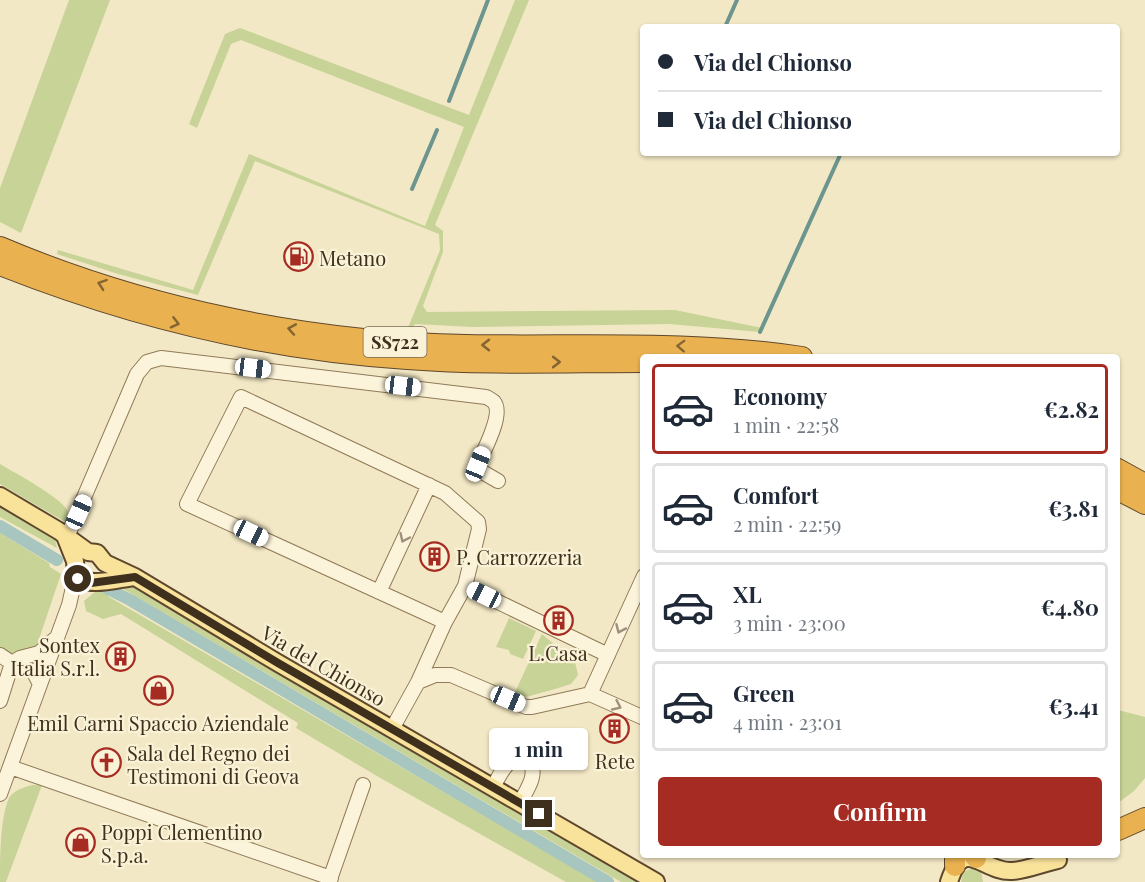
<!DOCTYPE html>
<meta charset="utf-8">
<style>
:root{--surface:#fff;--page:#f2f2f3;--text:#1f2937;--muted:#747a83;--line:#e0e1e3;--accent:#a62b22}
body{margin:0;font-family:"Playfair Display",serif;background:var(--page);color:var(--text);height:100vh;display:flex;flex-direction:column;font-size:22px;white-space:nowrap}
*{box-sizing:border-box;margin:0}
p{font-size:20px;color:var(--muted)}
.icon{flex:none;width:33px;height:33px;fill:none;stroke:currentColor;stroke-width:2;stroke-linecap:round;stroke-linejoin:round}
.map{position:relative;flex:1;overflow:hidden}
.side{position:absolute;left:640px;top:354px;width:480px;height:504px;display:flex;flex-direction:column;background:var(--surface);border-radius:6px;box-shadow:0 2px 4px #0004}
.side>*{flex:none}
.top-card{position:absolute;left:640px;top:24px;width:480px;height:132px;border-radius:6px;box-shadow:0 2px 4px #0004;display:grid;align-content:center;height:132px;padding:0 18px;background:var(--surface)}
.end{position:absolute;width:27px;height:27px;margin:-14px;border:8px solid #3f301e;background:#fff;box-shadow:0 0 0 3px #fff}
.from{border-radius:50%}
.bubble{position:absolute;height:42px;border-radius:6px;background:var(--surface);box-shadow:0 2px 4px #0004;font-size:20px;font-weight:700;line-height:42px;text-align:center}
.car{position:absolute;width:18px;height:36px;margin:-18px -9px;border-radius:8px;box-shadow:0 0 4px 2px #0007;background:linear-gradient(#fff 24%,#345 0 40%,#fff 0 76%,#345 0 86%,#fff 0)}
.top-card b{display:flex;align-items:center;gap:21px;height:57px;font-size:22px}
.top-card b+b{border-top:2px solid var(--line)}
.top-card i{width:15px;height:15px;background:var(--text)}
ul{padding:10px 0 0;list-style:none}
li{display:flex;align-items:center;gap:18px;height:90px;margin:0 12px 9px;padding:0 6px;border:3px solid var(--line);border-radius:6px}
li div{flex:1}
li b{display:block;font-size:22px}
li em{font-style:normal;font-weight:700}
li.on{border-color:var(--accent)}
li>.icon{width:54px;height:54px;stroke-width:1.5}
.cta{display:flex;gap:12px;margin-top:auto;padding:12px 18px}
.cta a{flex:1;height:69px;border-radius:6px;background:var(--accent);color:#fff;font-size:24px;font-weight:700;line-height:69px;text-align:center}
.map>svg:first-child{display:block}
.green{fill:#c7d397}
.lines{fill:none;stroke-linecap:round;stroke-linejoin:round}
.stream{stroke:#6c958e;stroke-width:4}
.canal{stroke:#a7c6bf;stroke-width:12}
.minor-casing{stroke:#907a59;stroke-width:16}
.major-casing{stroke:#5e472d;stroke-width:20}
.highway-casing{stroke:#5e472d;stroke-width:22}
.minor{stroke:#fcf4da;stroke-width:14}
.major{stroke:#f9e29a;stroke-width:16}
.highway{stroke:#e9b14f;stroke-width:20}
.oneway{stroke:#836432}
.oneway2{stroke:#9e927c}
.route{stroke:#3f301e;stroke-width:8}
.labels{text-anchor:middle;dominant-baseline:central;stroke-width:4.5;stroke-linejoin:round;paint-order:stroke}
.shield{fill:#f9f2d6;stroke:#776a55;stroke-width:1.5}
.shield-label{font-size:18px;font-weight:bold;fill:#3f301e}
.poi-label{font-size:20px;fill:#3f301e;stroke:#f9f2d6;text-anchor:start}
.street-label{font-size:20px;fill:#3f301e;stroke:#f9f2d6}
</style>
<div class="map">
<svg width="1145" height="882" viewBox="0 0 1145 882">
<rect width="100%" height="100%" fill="#f3e8c5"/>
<path class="green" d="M69,0H110L21,233L0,222V188Z
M515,0H529L435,225L443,231V252L423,306L427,312L675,310L762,328L760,332L669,324L472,327L415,324L412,329L407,330L440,250L439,234L255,161L198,295L118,274L57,254L58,250L193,290L249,154L425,226L464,127L241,40L231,44L197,128L189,124L225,34L240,28L469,115Z
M0,464C15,473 59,496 67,510C70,514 68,519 67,523L0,484Z
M0,502L54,535L57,548L0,517Z
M0,533L49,563L50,567L61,574L36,648L15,655L0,648Z
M134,582L646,882H621L123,589V585Z
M96,591H105L109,597L598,882H566L382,779L296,728L298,723L121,614L103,619L86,611L84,601Z
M509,618L536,631L523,659L510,654L509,650L496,647Z
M542,634L575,662L578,675L571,684L555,689L526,697L515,692Z
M1118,710L1145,717V778L1134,791L1118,803Z
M33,785H42L6,882H0C0,858 0,818 9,798C14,790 24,787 33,785Z
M973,868L981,871L983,882H961L963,872Z"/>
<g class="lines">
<path class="stream" d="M725,27L737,0
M449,101L488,0
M412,189L437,130
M760,332L841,153"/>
<path class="canal" d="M0,526L57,560
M108,589L130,600L608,882"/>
<defs>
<path id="minor" d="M67,537L137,374L147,362L161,358L486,397C487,397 493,401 494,402C504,414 484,450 478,464L479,470L498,481
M465,586L445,622L187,504L241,397L445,493L478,522L479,529L465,586L608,655
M379,592L429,485
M0,655L12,663L0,701
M418,682L445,622
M40,684L33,671L15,667L12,663L20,658L39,653L55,639
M590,694L644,576
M392,729L418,682L435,675H451L526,707H532L590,694L644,718
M10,767L331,878
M493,787C502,772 508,752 530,762C538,776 526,790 520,803
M0,794L69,605L76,574
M329,882L363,785"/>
<path id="major" d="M0,496L59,531L88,552L97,553L105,563L135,577L278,663L656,882
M65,536L75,561L76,574C85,589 117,579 134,577
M949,882C964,834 983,873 1012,871C1028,870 1043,863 1058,860"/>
<path id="highway" d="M0,247C147,309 308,342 467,345C579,347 691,340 802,357
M0,265C131,317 266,350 407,359C485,365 565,362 644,362
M1118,469L1145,484
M1118,490L1145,504
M1118,830L1145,818
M974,855L976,858
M955,866V855"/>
</defs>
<use href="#minor" class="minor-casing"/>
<use href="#major" class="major-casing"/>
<use href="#highway" class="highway-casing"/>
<use href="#minor" class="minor"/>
<use href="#major" class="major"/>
<use href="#highway" class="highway"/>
</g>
<defs><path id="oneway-chevron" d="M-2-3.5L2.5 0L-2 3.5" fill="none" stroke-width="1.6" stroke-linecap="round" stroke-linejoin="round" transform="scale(1.5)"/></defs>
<g class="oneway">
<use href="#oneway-chevron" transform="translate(102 284) rotate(-161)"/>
<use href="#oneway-chevron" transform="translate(175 323) rotate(14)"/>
<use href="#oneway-chevron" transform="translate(292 329) rotate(-170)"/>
<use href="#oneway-chevron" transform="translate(486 345) rotate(-180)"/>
<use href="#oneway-chevron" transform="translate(681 346) rotate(-178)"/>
<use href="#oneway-chevron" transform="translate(556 362)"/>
</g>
<g class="oneway2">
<use href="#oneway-chevron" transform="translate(404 538) rotate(115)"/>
<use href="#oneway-chevron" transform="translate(620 629) rotate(114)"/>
<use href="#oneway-chevron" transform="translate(617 706) rotate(25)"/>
</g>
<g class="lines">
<path class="route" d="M78,579L91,583L135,577L278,663L539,814"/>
</g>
<defs>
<symbol id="fuel-ring" viewBox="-11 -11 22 22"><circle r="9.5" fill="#f9f2d6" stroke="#a62b22" stroke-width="1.5"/><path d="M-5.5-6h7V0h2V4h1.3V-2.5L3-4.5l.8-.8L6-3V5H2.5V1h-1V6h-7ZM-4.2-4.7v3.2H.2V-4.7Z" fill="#a62b22"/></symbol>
<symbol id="building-ring" viewBox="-11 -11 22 22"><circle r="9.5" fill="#f9f2d6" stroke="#a62b22" stroke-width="1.5"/><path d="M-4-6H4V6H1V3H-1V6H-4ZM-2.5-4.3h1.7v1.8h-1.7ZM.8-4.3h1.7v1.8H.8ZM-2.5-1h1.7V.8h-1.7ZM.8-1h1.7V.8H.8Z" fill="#a62b22"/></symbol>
<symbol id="shop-ring" viewBox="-11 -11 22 22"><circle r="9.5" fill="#f9f2d6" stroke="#a62b22" stroke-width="1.5"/><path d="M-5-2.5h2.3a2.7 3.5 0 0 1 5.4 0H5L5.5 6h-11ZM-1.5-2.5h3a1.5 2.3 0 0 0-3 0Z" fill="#a62b22"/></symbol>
<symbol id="church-ring" viewBox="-11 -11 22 22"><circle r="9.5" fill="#f9f2d6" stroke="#a62b22" stroke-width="1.5"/><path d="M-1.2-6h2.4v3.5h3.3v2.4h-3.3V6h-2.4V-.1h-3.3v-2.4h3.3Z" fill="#a62b22"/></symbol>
</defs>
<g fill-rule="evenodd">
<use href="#fuel-ring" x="282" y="240" width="33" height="33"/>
<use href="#building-ring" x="418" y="540" width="33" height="33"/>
<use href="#building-ring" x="542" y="604" width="33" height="33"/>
<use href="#building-ring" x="104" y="640" width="33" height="33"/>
<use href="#shop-ring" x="142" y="674" width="33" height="33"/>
<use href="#building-ring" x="598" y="712" width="33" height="33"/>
<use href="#church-ring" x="90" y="746" width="33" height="33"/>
<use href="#shop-ring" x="64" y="826" width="33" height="33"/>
</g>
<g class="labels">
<rect class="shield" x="363.5" y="327" width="63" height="30" rx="4.5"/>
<g class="shield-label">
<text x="395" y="342">SS722</text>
</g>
<g class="poi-label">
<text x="319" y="257">Metano</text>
<text x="456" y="556">P. Carrozzeria</text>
<text x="100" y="644" text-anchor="end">Sontex<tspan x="100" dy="23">Italia S.r.l.</tspan></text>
<text x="558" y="652" text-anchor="middle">L.Casa</text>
<text x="158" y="722" text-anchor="middle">Emil Carni Spaccio Aziendale</text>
<text x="127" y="752">Sala del Regno dei<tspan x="127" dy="23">Testimoni di Geova</tspan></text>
<text x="615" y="760" text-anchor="middle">Rete</text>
<text x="101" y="831">Poppi Clementino<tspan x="101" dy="23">S.p.a.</tspan></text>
</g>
<g class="street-label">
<text transform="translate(324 665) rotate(30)">Via del Chionso</text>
</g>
</g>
</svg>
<i class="end from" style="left:78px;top:579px"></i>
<i class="end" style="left:539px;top:814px"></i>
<div class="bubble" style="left:489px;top:728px;width:99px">1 min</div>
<i class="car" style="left:253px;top:368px;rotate:97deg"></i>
<i class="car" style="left:403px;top:386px;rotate:97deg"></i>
<i class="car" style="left:478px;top:464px;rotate:22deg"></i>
<i class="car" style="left:79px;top:512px;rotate:24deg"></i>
<i class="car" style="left:251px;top:533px;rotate:115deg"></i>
<i class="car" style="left:484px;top:595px;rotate:296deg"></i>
<i class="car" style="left:508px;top:699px;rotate:113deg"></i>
<div class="top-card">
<b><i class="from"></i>Via del Chionso</b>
<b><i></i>Via del Chionso</b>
</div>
<section class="side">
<ul>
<li class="on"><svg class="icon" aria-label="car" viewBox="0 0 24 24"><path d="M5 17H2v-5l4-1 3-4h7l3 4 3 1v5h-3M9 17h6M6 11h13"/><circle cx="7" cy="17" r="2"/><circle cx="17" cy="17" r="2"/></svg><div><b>Economy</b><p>1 min · 22:58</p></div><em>€2.82</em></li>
<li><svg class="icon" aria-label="car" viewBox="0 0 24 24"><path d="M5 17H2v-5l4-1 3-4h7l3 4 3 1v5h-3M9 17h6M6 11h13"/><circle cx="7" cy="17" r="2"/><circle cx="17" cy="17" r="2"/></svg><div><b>Comfort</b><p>2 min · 22:59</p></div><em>€3.81</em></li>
<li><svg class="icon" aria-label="car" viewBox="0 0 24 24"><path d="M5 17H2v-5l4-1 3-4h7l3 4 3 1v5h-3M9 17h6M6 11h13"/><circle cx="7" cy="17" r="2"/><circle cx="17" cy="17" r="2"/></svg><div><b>XL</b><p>3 min · 23:00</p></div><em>€4.80</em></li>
<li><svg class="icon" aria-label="car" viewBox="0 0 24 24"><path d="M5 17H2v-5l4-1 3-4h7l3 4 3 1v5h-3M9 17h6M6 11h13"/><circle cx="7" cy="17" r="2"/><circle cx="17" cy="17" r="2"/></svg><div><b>Green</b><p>4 min · 23:01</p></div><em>€3.41</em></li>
</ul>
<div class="cta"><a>Confirm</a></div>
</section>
</div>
